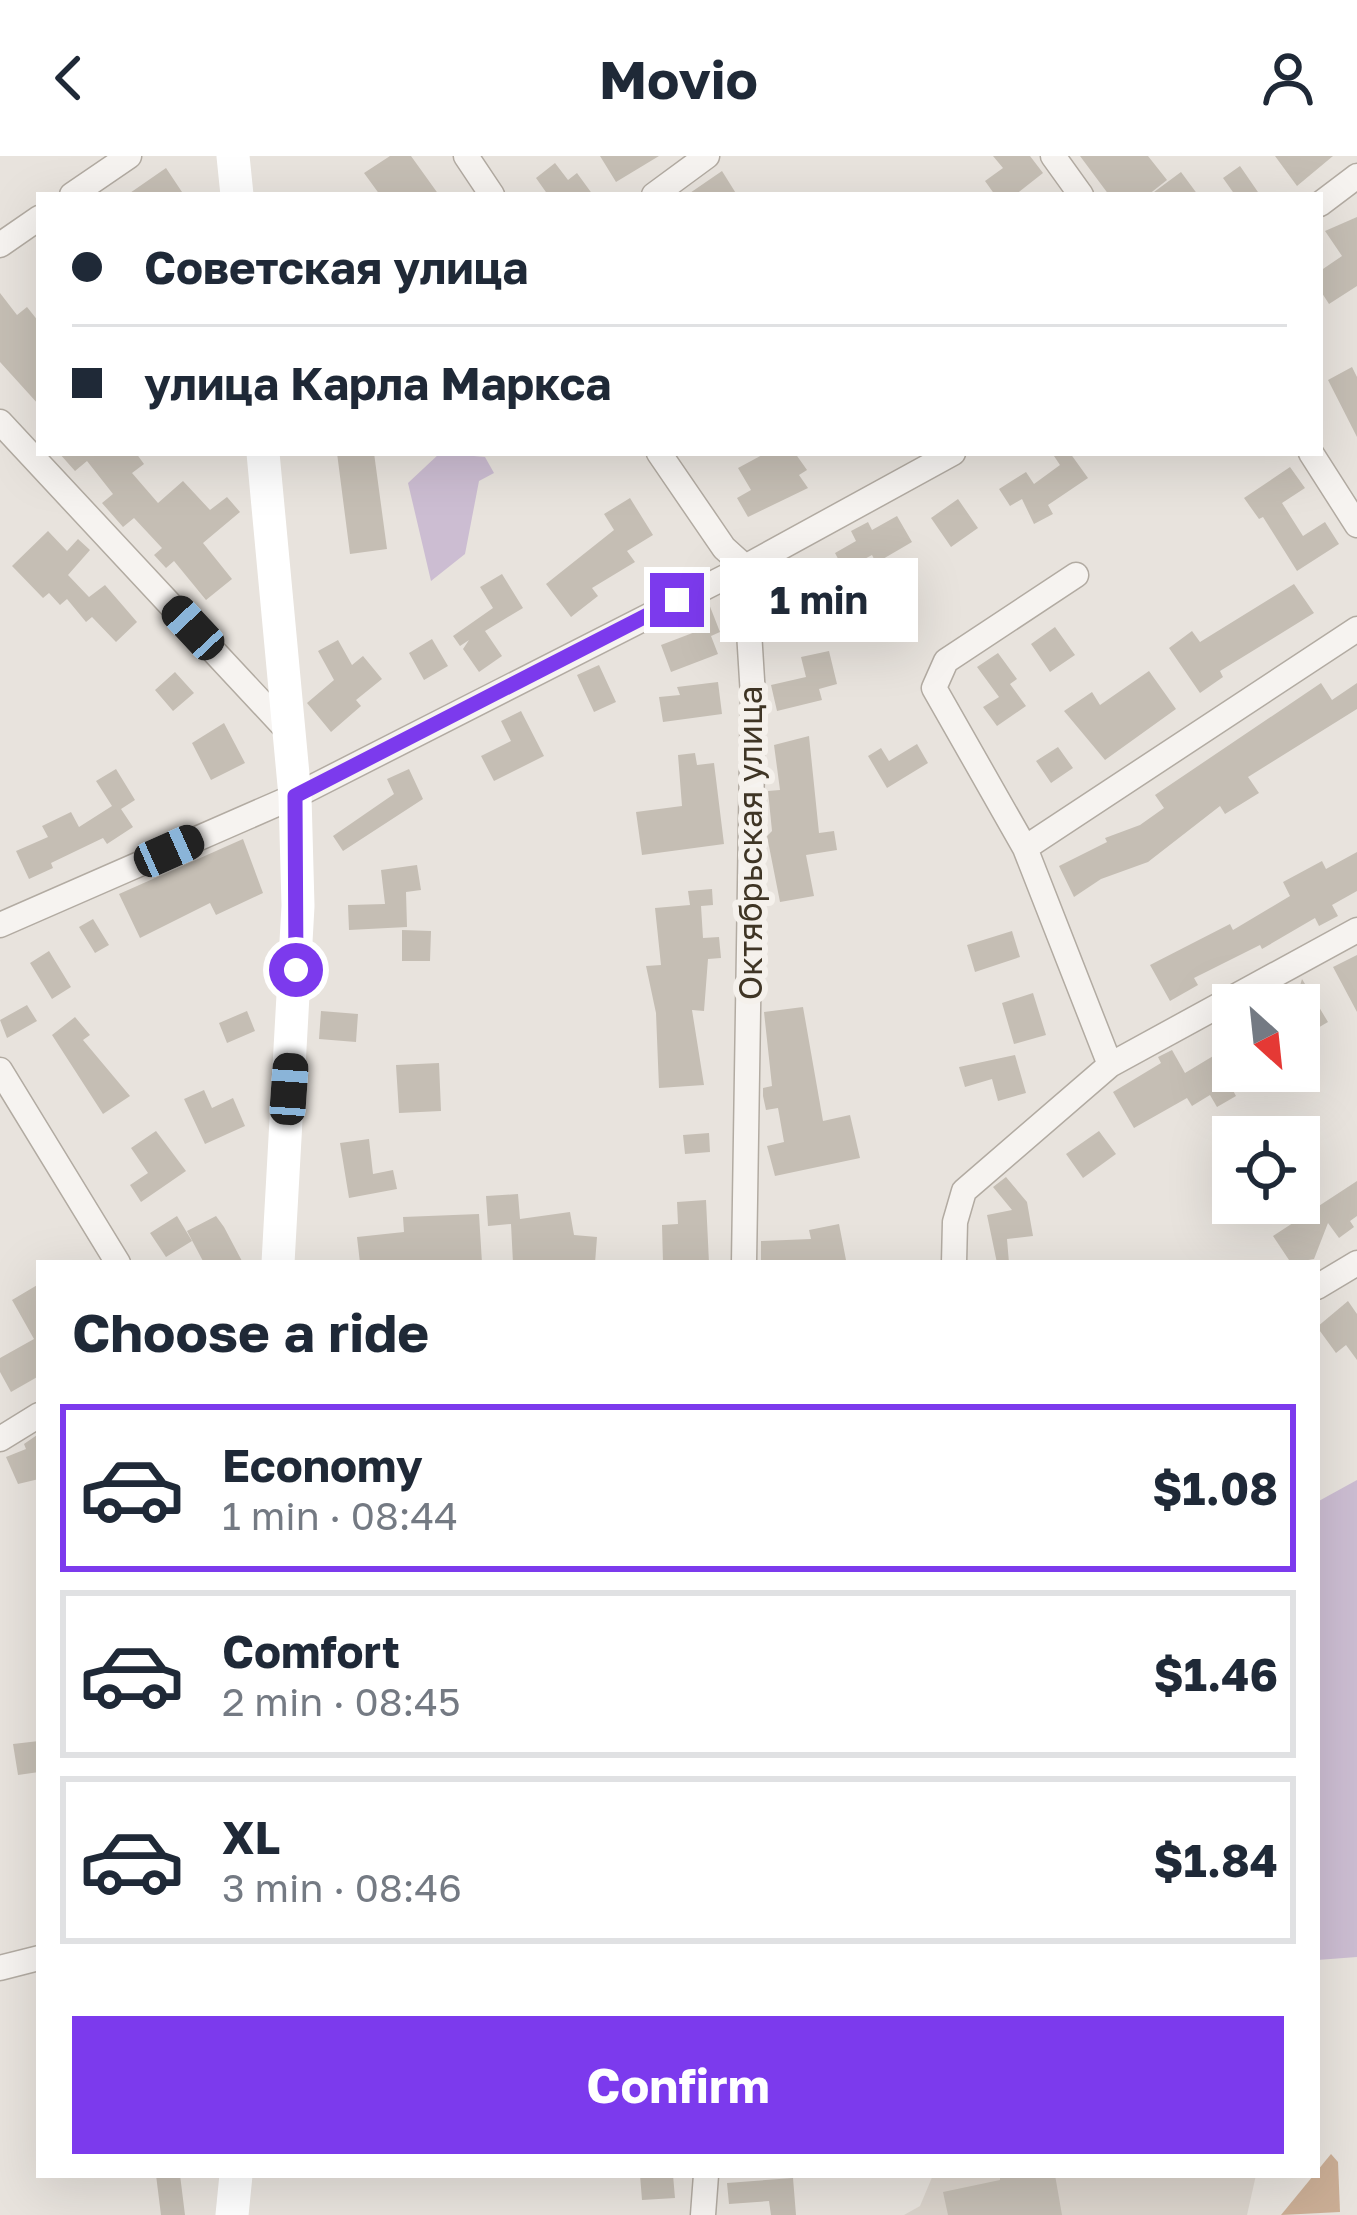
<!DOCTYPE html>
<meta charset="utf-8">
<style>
:root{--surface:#fff;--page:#f2f2f3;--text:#1f2937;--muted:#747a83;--line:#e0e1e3;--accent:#7c3aed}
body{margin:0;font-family:"Golos Text",sans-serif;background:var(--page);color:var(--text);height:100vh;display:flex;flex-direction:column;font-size:45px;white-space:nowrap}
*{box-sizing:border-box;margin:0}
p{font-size:39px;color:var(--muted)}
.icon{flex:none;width:66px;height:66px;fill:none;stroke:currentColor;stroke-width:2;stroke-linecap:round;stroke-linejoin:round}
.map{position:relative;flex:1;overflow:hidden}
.details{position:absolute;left:36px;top:1104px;width:1284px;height:918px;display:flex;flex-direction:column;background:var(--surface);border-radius:0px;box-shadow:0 12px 48px #0002}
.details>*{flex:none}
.guide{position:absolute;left:36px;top:36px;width:1287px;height:264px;border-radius:0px;box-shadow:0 12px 48px #0002;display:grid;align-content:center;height:264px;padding:0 36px;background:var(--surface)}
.needle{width:78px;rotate:153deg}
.controls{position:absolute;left:1212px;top:828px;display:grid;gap:24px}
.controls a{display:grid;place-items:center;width:108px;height:108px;border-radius:0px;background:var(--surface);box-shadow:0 12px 48px #0002;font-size:60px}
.end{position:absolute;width:54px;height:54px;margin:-27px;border:15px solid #7c3aed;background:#fff;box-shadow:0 0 0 6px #fff}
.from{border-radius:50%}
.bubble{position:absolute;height:84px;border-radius:0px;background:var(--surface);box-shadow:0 12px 48px #0002;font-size:39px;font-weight:700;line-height:84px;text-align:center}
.car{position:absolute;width:36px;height:72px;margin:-36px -18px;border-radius:15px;box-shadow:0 0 9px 3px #0007;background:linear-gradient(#222 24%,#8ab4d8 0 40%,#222 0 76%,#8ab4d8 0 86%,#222 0)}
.guide b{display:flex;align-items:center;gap:42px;height:114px;font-size:45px}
.guide b+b{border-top:3px solid var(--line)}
.guide i{width:30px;height:30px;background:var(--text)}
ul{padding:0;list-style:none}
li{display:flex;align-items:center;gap:36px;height:168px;margin:0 24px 18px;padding:0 12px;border:6px solid var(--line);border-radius:0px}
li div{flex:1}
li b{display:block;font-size:45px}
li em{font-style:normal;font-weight:700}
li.current{border-color:var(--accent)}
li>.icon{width:108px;height:108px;stroke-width:1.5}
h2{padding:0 36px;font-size:54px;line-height:144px}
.primary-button{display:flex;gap:24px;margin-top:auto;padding:24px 36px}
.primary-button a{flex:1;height:138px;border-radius:0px;background:var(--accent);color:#fff;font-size:48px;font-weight:700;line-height:138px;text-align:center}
header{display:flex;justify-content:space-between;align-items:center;height:156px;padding:0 36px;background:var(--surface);font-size:54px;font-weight:700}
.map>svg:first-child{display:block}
.built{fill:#dad3cb}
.green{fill:#ccbdd2}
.water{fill:#cbae95}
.building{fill:#c5beb4}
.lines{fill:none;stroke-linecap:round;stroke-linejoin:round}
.street-casing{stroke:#b2aba2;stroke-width:27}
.street{stroke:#f6f3f0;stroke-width:24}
.secondary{stroke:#fff;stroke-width:33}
.route{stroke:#7c3aed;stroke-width:15}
.labels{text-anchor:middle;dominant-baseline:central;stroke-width:12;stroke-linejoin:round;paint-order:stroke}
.street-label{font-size:33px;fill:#3f3525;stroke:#f5f1ec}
</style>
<header><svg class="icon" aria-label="back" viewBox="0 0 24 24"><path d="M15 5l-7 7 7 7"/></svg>Movio<svg class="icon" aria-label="person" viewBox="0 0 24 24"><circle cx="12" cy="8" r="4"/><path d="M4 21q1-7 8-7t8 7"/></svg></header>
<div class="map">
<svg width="1357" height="2059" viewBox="0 0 1357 2059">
<rect width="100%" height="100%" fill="#e8e3dd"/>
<path class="built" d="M933,2019H1256L1247,2059H904L920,2050Z"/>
<path class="green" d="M440,297L485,301L494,317L479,325L465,398L431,425L408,327Z
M1357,1324V1801L1317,1804V1346Z"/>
<path class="water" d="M1331,1998L1338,2006L1340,2056L1281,2059Z"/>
<path class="building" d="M390,0H411L439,39H380L364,17Z
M600,0H659L616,26Z
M993,0H1030L1043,17L1015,39H995L985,25L1003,12Z
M1080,0H1148L1167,24L1148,39H1109Z
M1275,0H1333L1297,30Z
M555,7L568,24L577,17L593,39H548L536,22Z
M1240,10L1260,39H1235L1223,22Z
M166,12L184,39H127Z
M722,15L737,39H687Z
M1181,16L1198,39H1150Z
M1357,61V130L1329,148L1320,134V115L1342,100L1325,75Z
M0,137L17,159L27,151L39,166V249L0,206Z
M1352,211L1357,221V281L1328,224Z
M59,297H136L144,308L132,317L158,347L183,325L210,354L227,341L240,356L203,387L232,423L206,444L174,405L166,412L154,399L162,392L134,362L123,371L102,347L113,338L87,305L75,315Z
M337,297H374L387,393L350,398Z
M766,297H795L807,314L799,319L808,332L748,361L737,342L751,334L738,312Z
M1052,297H1070L1088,322L1048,349L1053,358L1034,368L1022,343L1010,350L999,333L1026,316L1034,328L1060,309Z
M1290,311L1305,332L1282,347L1303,380L1325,366L1339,388L1297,415L1263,361L1259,363L1244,342Z
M630,342L653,379L627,395L635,406L592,432L598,440L571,461L546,428L614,374L604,358Z
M958,343L978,372L951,391L931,362Z
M897,360L912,386L876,407L872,399L844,414L835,397L856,385L851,375L868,366L872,374Z
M48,375L67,395L78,383L90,394L68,419L89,441L105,429L137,466L116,486L92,461L86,466L67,443L60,449L49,437L43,442L12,410Z
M789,409L805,442L772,459L764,443L778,435L770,418Z
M502,418L523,452L485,475L502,500L479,516L463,493L469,484L460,490L453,480L493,452L480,431Z
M1294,428L1314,457L1220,515L1223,521L1200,537L1169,492L1192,475L1200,486Z
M709,448L720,476L711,480L718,498L671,516L661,489L703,473L696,455Z
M1055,471L1075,499L1050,516L1031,488Z
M432,483L448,510L424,524L409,497Z
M338,484L352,509L363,500L382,523L356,544L361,550L331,576L307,547L334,524L318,495Z
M829,495L837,528L819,533L822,544L777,555L771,529L806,521L801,501Z
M998,497L1017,523L1010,528L1026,550L997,570L983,551L999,541L977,511Z
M599,509L616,546L594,556L577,519Z
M1149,515L1176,553L1105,604L1064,555L1092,536L1100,549Z
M175,516L194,537L173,555L155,534Z
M718,526L722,558L663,566L659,541L680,539L677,531Z
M1321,527L1332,544L1357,527V553L1248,621L1259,637L1225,658L1220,650L1148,706L1101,723L1074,741L1059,710L1107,686L1105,682L1140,669L1164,652L1155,639Z
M521,555L544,600L494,625L481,600L511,585L501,565Z
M224,567L245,607L211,624L192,587Z
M809,580L819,677L834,675L837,694L806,699L814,740L780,746L767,680L772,675L768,635L780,634L774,589Z
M917,588L928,607L887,632L868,600L881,592L889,605Z
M1058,591L1073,612L1051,627L1036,605Z
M695,597L697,609L714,607L724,688L642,699L636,656L682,650L678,599Z
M116,613L135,644L121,653L133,671L107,688L103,682L51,707L53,712L29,723L16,695L48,681L42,670L71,656L79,671L112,650L96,625Z
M409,613L423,643L343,695L333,680L394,638L387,623Z
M243,683L263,737L216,759L210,747L140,782L119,738Z
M1357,696V735L1332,749L1338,760L1319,770L1315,762L1262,793L1260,789L1194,822L1198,829L1170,845L1150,809L1230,768L1233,774L1290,740L1283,726L1322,705L1326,713Z
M417,709L421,734L406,736L407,771L349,774L348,749L385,748L381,714Z
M712,733L713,749L701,750L703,782L719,781L721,802L708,803L704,855L692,854L704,929L659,932L656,857L646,810L661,809L655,752L690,749L688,735Z
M93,763L109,789L95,797L79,771Z
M402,774L431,775L430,805H402Z
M1012,775L1020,801L975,816L967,789Z
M49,795L71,831L52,843L30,807Z
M1357,799V856L1333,811Z
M1302,823L1328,866L1299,883V849H1273L1299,833Z
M1033,837L1046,879L1014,888L1002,847Z
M27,849L37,865L7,882L0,864Z
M803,851L823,965L850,959L860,1002L775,1020L767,990L784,986L778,952L766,954L763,940V932L772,930L764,856Z
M247,855L255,875L227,887L219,867Z
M321,855L358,858L356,886L319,883Z
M75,861L90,879L83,884L130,940L103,958L52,879Z
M1233,888V915H1252L1230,929L1236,940L1217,951L1210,939L1192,950L1187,942L1134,972L1113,936L1161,907L1158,901L1172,894L1185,917Z
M1015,899L1026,937L998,945L992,923L965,931L959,911Z
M439,907L441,955L399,957L396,909Z
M204,934L212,952L233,942L245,970L205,988L184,943Z
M156,975L186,1015L141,1046L130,1029L148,1017L131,992Z
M1099,975L1116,998L1083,1022L1066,998Z
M709,977L710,996L685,998L683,979Z
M369,983L373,1018L393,1014L397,1033L349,1042L340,987Z
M1006,1021L1027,1046L1033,1080L1007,1083L1009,1107H997L987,1059L1012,1054L993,1031Z
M1357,1025V1060L1350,1065L1354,1071L1339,1082L1328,1067L1314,1103L1291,1107L1273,1080Z
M518,1038L520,1063L570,1056L574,1079L597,1081L595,1107H513L511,1068L488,1070L486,1040Z
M706,1044L709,1107H663L662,1069L678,1068L677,1046Z
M479,1058L482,1107H360L357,1081L404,1076L403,1061Z
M177,1060L192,1085L166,1101L150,1077Z
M216,1060L224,1071L243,1107H204L187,1075Z
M839,1068L846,1104H761V1085L811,1083L809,1074Z
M39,1128V1220L11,1236L0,1216V1202L34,1183L12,1144Z
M1348,1145L1357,1158V1204L1346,1189L1336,1197L1317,1171Z
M37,1279L39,1323L18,1328L6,1301L26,1293L24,1288Z
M39,1585V1616L18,1619L13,1588Z
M156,2019H180L185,2059H161Z
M640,2019H673L675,2042L642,2044Z
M1000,2019H1055L1062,2059H948L943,2036L1000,2024Z
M793,2022L796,2059H771L769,2045L729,2048L727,2027Z"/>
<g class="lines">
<defs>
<path id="street" d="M466,0L492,39
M1053,0L1081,39
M72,39L129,0
M654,39L707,0
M1320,48L1357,20
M0,89L39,62
M0,266L289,576
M659,297L724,392L745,411L753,540L744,1107
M1311,297L1357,369
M1076,419L946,505L934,532L1025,692L1110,909
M1025,692L1357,473
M0,769L295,640L745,411L953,297
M0,914L118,1107
M954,1107L955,1066L964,1035L1110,909L1357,774
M1317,1131L1357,1107
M0,1283L39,1259
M0,1812L39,1802
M703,2059L706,2019"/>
</defs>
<use href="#street" class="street-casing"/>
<use href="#street" class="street"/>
<path class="secondary" d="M233,0L237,39
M263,297L295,640L298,750L278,1107
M232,2059L236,2019"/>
</g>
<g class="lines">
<path class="route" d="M296,814L295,640L677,444"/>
</g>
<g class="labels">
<g class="street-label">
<text transform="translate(749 687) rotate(-90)">Октябрьская улица</text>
</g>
</g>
</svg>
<div class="controls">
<a><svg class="needle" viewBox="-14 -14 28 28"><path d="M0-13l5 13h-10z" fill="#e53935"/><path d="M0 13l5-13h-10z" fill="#747a83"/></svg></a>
<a><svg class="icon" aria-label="locate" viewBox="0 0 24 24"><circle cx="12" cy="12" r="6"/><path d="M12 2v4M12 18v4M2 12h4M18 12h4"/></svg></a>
</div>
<i class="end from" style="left:296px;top:814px"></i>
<i class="end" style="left:677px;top:444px"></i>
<div class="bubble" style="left:720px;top:402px;width:198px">1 min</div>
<i class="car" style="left:193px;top:472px;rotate:317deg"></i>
<i class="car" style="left:169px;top:695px;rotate:66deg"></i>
<i class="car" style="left:289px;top:933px;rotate:4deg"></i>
<div class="guide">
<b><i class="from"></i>Советская улица</b>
<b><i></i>улица Карла Маркса</b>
</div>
<section class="details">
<h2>Choose a ride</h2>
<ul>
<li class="current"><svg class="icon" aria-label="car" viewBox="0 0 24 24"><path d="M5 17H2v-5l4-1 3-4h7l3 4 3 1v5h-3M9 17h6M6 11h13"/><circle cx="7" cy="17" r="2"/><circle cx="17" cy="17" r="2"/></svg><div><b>Economy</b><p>1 min · 08:44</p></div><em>$1.08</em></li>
<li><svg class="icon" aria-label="car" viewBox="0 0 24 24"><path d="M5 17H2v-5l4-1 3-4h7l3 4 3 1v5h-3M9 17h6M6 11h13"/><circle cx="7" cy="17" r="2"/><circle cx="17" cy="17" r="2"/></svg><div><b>Comfort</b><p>2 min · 08:45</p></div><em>$1.46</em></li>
<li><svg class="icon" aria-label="car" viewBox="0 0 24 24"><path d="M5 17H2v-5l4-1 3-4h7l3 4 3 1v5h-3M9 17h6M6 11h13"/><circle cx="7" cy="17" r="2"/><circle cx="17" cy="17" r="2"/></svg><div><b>XL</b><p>3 min · 08:46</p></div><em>$1.84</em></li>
</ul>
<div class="primary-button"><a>Confirm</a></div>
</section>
</div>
